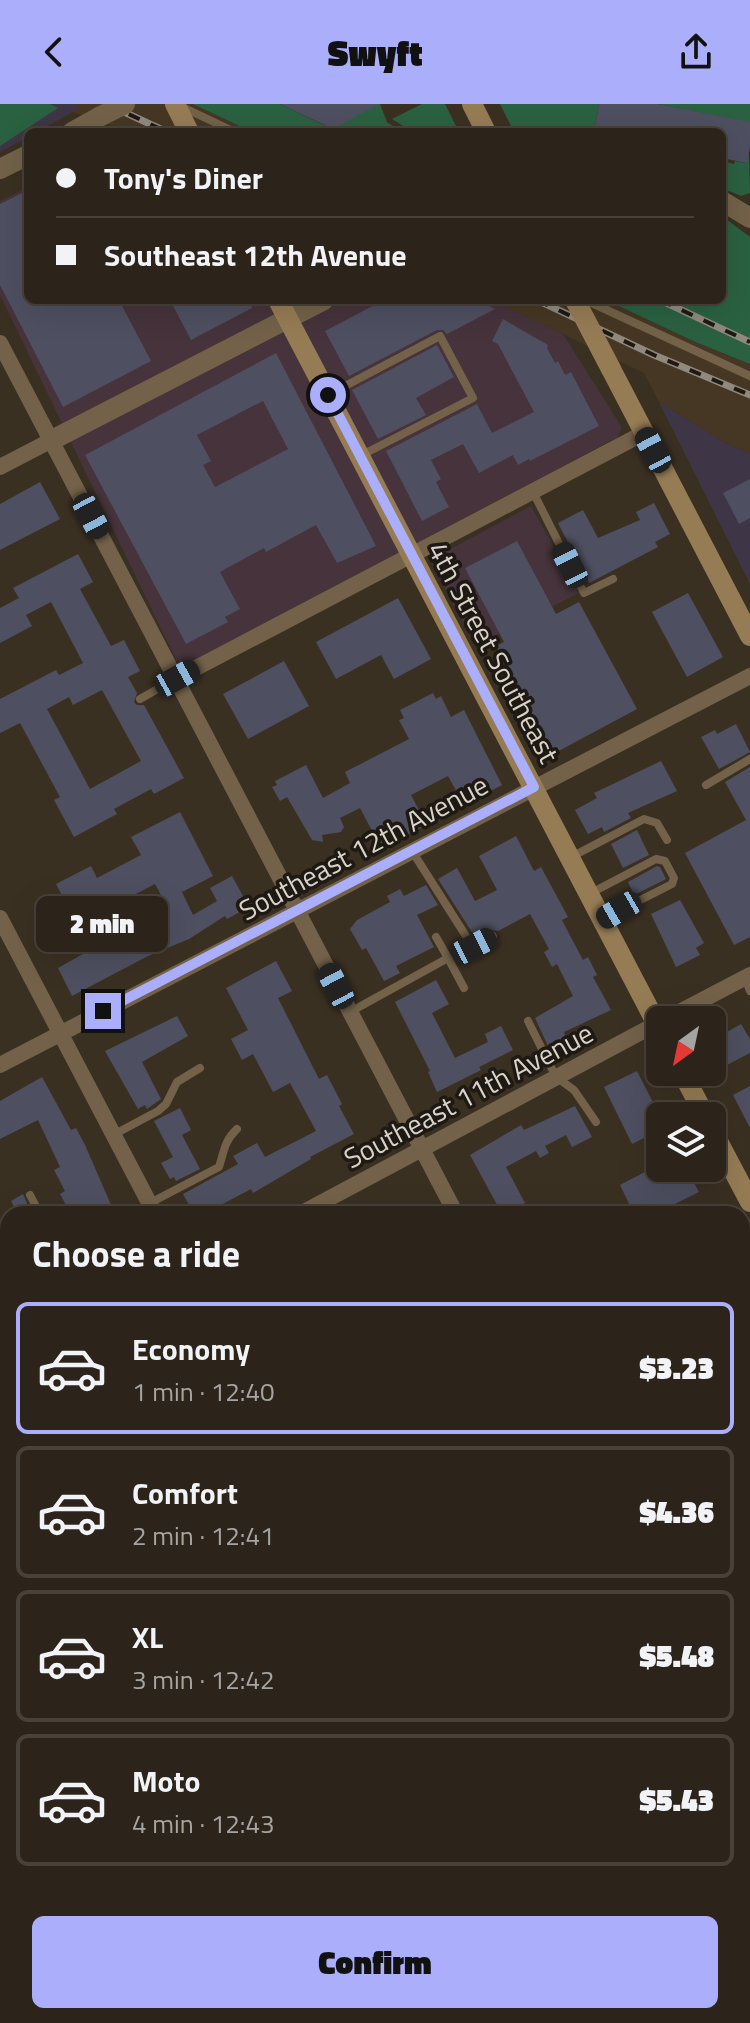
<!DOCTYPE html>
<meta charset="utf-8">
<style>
:root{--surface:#2c241a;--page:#383027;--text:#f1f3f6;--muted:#a6a4a2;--line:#484139;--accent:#abaffb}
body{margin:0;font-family:"Titillium Web",sans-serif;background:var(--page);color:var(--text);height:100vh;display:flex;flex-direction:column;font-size:30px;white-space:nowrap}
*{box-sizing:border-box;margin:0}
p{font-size:26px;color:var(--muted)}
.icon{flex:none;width:44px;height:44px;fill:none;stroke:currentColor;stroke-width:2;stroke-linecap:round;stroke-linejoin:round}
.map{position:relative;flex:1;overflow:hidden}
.panel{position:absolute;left:0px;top:1102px;width:750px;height:818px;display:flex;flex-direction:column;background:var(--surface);border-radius:24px 24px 0 0;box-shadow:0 8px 32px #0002,0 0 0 2px var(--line)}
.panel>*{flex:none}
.top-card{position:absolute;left:24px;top:24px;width:702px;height:176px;border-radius:12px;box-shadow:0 8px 32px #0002,0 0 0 2px var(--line);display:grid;align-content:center;height:176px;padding:0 32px;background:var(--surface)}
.needle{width:52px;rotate:213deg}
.buttons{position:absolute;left:646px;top:902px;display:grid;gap:16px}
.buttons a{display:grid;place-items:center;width:80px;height:80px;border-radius:12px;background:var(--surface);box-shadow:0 8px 32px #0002,0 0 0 2px var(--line);font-size:40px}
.end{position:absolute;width:36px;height:36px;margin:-18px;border:10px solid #abaffb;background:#111;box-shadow:0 0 0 4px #111}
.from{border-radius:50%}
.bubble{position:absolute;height:56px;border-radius:12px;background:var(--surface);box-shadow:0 8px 32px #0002,0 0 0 2px var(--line);font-size:26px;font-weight:800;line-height:56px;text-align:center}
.car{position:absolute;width:24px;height:48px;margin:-24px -12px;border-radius:10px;box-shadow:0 0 6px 2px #0007;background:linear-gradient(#222 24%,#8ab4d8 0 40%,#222 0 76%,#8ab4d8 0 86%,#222 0)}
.top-card b{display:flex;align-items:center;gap:28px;height:76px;font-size:30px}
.top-card b+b{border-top:2px solid var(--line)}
.top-card i{width:20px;height:20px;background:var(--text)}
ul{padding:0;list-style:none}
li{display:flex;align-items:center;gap:24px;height:132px;margin:0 16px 12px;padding:0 16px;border:4px solid var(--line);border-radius:12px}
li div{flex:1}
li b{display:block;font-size:30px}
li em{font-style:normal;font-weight:800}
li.current{border-color:var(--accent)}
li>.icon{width:72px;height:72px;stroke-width:1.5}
h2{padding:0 32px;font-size:36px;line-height:96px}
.primary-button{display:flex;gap:16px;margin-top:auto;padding:16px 32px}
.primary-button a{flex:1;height:92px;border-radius:12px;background:var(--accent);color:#111;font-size:32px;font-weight:800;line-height:92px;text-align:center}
header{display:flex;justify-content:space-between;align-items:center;height:104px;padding:0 32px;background:var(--accent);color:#111;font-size:36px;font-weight:800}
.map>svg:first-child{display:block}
.commercial{fill:#46333b}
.built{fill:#453723}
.education{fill:#3e3646}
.green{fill:#2a6141}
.building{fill:#4e4f60;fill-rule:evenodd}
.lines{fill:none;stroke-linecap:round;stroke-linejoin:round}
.service{stroke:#736249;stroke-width:8}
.minor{stroke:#736249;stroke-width:16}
.tertiary{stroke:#736249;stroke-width:20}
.secondary{stroke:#967c55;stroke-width:20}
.motorway{stroke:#cba263;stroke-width:24}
.rail-casing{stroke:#91897e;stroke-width:7}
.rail{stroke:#1e1913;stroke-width:4;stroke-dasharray:12;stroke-linecap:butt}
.tertiary-bridge{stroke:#736249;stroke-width:20}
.secondary-bridge{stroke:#967c55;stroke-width:20}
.route{stroke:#abaffb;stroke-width:10}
.labels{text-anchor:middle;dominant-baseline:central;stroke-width:7;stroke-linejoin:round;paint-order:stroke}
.street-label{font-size:28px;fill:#d8d2c9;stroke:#1e1913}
</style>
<header><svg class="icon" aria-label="back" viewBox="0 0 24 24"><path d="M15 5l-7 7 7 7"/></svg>Swyft<svg class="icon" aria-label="share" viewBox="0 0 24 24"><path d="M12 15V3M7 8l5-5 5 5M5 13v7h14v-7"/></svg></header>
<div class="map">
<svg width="750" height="1919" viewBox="0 0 750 1919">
<rect width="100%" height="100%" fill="#3a3022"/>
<path class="commercial" d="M28,83V196H492L563,230L621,322L620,328L618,333L180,564L0,191V97Z
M531,402L579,489L475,542L434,464L433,458L437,452Z
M750,1192V1360L742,1365V1196Z"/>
<path class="built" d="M50,0H193L252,28H128Z
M492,196H606L693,237L750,260V350L724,338L659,298L644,269Z"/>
<path class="education" d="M0,0H72L80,4L37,28H28V33L0,48Z
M659,298L724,338L750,350V480Z"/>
<path class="green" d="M0,0H50L58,4L0,42Z
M193,0H280L332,25L368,0H380L387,18L402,28H252Z
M422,0H445L459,28H412L392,15Z
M500,0H599L594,28H514Z
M658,0H750V19Z
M749,49L750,89L741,92L722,84V57L734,60L735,57L746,59Z
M722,112L750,133V260L693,237L606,196H722Z
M750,1518V1552L742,1555V1523Z
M750,1578V1622L749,1623L742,1609V1581Z
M8,1780V1853L0,1857V1781Z"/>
<path class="building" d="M280,0H379L333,25Z
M599,0H658L750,18V42L747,59L722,54V28H594Z
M28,86V196H119L151,257L63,303L0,181V100Z
M170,196H248L252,204L191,236Z
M384,196H477L495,205L447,230L443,226H437L349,272L325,227Z
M503,215L548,241L547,244L555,259L558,257L565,271L571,268L599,322L530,357L529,355L518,361L513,351L479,369L463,340L431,356L441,375L436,378L449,403L422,417L386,347L477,300L492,329L534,308L498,240L492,237Z
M437,241L454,273L416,294L426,311L378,335L352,286Z
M276,249L376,442L337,459L316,421L266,448L264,444L220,468L240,505L225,513L228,518L186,540L85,351ZM263,297L288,345L215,383L203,361L211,357L197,331Z
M750,375V414L739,420L723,389Z
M40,378L60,415L0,446V400Z
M654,399L670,430L655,438L658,443L589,479L558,419L583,406L598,434L640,416L636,408Z
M517,437L556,510L579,498L637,605L553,650L496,542L504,538L465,464Z
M78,450L93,478L80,485L111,542L124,536L140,567L128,573L137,589L134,598L137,601H144L184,674L154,690L151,685L114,705L117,710L74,733L54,696L60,693L20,619L0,629V595L56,566L59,571L83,559L51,498L26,511L32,522L0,539V504L19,494L13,484ZM102,586L141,657L90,685L47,605L69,593L73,601Z
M688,489L723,553L687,573L652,508Z
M398,494L431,555L394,575L381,551L336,575L316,538Z
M284,557L309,602L248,635L223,590Z
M433,589L436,595L441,592L451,613L464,606L502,681L464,701L448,672L411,691L427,721L381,744L360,704L340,714L344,723L341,728L322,731L323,738L312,736L287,693L280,697L272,683L277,681L275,677L306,661L323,694L350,679L345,668L409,635L399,616L404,614L400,606Z
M736,620L750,648L719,665L701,633L715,626L717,630Z
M661,657L677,687L628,709L631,714L604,728L602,723L588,730L575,706L597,694L594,689Z
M750,663V833L734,841L685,749L746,716L725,678Z
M180,708L213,772L182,788L193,811L217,797L210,784L232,772L249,803L227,815L225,812L189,835L148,852L72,892L58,864L90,846L56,780L91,762L97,774L141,751L131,733ZM155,780L169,806L126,827L113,802Z
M637,726L649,751L623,764L611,740Z
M516,732L534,767L541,763L568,813L562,816L565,822L583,856L588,853L597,871L593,873L611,906L564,928L566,933L548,942L535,914L573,892L557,860L552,863L544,848L549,845L530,810L498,827L490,826L475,833L438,775L457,764L475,797L497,786L479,752Z
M657,762L660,763L666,775L634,791L628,778Z
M426,781L438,801L417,811L434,843L396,862L400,869L384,877L366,844L362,846L350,825L357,816L390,798L387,792L400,785L404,792Z
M680,796L704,839L696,844L700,851L676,863L651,810Z
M276,857L292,887L278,894L319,975L327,971L342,1000L339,1002L354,1030L310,1053L311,1055L253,1089L251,1085L204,1110H194L183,1090L238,1060L233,1052L257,1039L265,1053L316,1027L290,979L273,988L253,950L242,956L231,935L248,926L226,884Z
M436,876L449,900L432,909L455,954L488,938L485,930L501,922L513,946L479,963L481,966L437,988L428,968L430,967L395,898Z
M177,912L188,932L142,958L161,995L147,1005L145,1001L138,1005L105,947Z
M741,920L750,935V949L727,961L719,947L726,943L720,932Z
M637,967L660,1012V1026L632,1040L604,983Z
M42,973L71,1026L76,1024L85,1041L115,1110H71L60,1090L65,1087L54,1066L60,1063L38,1016L0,1035V997Z
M750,982V1024L733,991Z
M575,1002L592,1033L572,1043L566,1031L545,1042L549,1049L540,1054L536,1047L506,1063L525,1099L502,1110L470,1051L521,1021L524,1026Z
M180,1004L191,1026L182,1031L200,1065L176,1077L174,1073L170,1075L161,1059L173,1053L154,1017Z
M660,1060V1064H686L699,1088L655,1110H634L620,1081Z
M23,1090L30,1106L18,1110L11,1097Z"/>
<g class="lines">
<path class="service" d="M182,3L235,28
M585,196L750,272
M328,291L440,232L473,294L360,352
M533,388L584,489L613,475
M140,595L177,574
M706,681L750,655
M412,747L471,840L474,842L493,832
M571,753L644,715L657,719L667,736
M591,789L656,755L665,757L674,774L672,780L603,815
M436,833L448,854
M745,874L750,887
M350,908L448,854L464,884
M528,917L556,973L574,986L596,1018
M113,1031L158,1007L166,1000L177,978L200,964
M30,1091L40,1110
M150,1099L219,1063C224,1048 224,1037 237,1025
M0,1470L8,1466
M742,1649L750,1645"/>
<path class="minor" d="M0,239L456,1110
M0,363L52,336
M177,574L644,329
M0,814L155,1110
M664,916L750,871
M0,961L750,572
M300,1110L660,918
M0,1264L8,1260
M0,1381L8,1396
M742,1657L750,1673
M742,1777L750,1773
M0,1863L8,1859
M277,1912L281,1919
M577,1912L581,1919
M469,1919L483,1912"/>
<path class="tertiary" d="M72,28L99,13
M0,65L28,51
M722,97L750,114
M52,336L324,196
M742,1184L750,1180
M0,1563L8,1559"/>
<path class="secondary" d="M175,0L189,28
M472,0L486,28
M278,196L660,926
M611,265L750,532
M682,968L705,1012
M712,1026L750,1098"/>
<path class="motorway" d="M742,1393L750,1387
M742,1457L750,1453
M742,1502L750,1498
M742,1568L750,1564
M0,1722L8,1721
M0,1765L8,1764"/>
<defs>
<path id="rail" d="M107,0L167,28
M537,196L654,251L750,291
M660,196L750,238"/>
</defs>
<use href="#rail" class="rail-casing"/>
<use href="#rail" class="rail"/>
<path class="tertiary-bridge" d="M99,13L125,0"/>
<path class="secondary-bridge" d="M575,196L611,265"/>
</g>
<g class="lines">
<path class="route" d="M103,907L534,683L328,291"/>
</g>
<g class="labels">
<g class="street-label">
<text transform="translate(494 548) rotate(62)">4th Street Southeast</text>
<text transform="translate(363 743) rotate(-28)">Southeast 12th Avenue</text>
<text transform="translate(468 991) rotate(-28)">Southeast 11th Avenue</text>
</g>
</g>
</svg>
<div class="buttons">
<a><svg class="needle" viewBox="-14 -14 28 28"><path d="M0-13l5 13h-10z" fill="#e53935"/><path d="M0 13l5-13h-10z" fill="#a6a4a2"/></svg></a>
<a><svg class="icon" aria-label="layers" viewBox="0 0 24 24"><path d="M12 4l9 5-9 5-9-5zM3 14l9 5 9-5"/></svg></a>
</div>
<i class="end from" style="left:328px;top:291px"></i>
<i class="end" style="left:103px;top:907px"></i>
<div class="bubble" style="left:36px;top:792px;width:132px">2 min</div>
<i class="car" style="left:653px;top:346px;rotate:332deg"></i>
<i class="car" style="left:91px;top:412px;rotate:152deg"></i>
<i class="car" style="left:570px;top:461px;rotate:333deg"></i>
<i class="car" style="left:177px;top:574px;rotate:61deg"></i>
<i class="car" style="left:619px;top:806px;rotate:240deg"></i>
<i class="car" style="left:474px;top:842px;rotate:63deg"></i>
<i class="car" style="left:336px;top:882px;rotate:332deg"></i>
<div class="top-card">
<b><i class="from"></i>Tony's Diner</b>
<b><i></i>Southeast 12th Avenue</b>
</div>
<section class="panel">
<h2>Choose a ride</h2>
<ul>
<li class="current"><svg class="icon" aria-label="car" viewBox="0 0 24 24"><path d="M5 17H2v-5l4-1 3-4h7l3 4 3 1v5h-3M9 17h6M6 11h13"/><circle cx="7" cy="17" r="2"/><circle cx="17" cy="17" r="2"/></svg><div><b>Economy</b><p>1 min · 12:40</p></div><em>$3.23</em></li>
<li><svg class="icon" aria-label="car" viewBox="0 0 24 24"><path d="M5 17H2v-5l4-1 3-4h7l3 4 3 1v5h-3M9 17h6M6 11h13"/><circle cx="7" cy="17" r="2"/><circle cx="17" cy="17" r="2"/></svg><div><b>Comfort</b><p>2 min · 12:41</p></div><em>$4.36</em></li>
<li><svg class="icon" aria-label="car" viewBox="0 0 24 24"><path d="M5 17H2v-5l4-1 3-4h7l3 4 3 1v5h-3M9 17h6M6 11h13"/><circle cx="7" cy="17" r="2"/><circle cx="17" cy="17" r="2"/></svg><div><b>XL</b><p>3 min · 12:42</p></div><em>$5.48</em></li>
<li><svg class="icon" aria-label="car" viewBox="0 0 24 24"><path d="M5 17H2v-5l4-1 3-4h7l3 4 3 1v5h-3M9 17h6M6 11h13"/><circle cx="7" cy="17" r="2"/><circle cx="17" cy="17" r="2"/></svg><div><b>Moto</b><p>4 min · 12:43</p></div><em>$5.43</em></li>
</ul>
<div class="primary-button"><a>Confirm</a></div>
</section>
</div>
